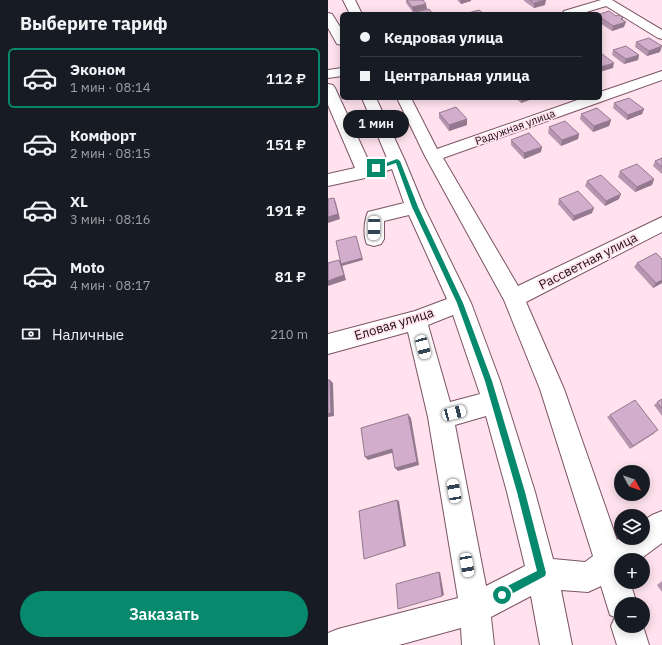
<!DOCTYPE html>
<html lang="ru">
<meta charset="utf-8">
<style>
:root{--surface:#171b24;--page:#242831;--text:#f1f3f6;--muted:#9ea1a6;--line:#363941;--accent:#06896d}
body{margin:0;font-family:"IBM Plex Sans",sans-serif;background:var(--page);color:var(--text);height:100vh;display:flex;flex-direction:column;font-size:15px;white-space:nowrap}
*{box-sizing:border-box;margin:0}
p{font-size:13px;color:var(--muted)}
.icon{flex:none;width:22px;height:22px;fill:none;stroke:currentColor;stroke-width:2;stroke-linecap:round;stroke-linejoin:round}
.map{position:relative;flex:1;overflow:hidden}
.details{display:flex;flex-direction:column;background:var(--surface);width:328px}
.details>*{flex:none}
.top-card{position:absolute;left:12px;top:12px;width:262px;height:88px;border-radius:6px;box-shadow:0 2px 10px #0003;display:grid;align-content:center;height:88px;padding:0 20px;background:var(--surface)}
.needle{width:26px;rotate:130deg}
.controls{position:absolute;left:286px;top:465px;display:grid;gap:8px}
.controls a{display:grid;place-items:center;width:36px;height:36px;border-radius:50%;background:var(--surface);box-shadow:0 2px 10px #0003;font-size:20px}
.end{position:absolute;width:18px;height:18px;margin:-9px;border:5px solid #06896d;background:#fff;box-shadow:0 0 0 2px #fff}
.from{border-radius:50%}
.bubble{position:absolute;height:28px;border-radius:14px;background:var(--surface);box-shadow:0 2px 10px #0003;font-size:13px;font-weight:600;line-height:28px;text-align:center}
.car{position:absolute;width:12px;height:24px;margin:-12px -6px;border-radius:5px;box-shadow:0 0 3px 1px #0007;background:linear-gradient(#fff 24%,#345 0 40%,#fff 0 76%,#345 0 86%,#fff 0)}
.top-card b{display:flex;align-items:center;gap:14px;height:38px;font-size:15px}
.top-card b+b{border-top:1px solid var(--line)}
.top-card i{width:10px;height:10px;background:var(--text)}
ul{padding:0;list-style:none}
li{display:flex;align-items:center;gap:12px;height:60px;margin:0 8px 6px;padding:0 12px;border:2px solid transparent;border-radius:6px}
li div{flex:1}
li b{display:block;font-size:15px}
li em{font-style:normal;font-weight:600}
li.active{border-color:var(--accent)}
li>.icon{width:36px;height:36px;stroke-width:1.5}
h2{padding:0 20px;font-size:18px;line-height:48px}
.pay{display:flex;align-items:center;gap:10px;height:44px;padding:0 20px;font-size:15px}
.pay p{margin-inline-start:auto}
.button{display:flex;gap:8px;margin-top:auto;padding:8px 20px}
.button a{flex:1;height:46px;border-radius:24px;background:var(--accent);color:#fff;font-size:16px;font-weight:600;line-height:46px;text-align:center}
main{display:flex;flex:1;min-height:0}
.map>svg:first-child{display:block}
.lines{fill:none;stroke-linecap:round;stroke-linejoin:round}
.minor-casing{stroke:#7b5364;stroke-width:2}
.minor{fill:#fff;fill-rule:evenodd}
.wall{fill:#b595af}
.shaded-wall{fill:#93798f}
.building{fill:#d2adcc;stroke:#93798f}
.route{fill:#06896d}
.labels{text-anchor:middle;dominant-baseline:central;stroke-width:3.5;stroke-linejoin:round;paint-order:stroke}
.far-street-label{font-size:11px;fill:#1e0e15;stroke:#ffe2ed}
.street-label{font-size:13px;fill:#1e0e15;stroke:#ffe2ed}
</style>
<main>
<section class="details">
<h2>Выберите тариф</h2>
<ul>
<li class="active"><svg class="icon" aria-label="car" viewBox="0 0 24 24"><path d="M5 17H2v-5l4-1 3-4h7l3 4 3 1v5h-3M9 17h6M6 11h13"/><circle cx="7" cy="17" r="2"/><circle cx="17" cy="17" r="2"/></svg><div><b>Эконом</b><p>1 мин · 08:14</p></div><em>112 ₽</em></li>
<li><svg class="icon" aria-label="car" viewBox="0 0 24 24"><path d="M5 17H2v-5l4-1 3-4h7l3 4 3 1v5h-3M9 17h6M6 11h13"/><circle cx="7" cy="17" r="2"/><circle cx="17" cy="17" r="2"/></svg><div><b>Комфорт</b><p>2 мин · 08:15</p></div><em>151 ₽</em></li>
<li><svg class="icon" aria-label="car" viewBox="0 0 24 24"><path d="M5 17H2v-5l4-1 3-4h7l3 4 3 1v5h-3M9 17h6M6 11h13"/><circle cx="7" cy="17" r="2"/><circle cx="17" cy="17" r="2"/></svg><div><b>XL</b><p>3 мин · 08:16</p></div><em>191 ₽</em></li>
<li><svg class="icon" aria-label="car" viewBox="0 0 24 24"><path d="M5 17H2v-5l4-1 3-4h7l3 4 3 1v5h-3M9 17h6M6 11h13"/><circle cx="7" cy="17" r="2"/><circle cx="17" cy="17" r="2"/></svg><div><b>Moto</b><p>4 мин · 08:17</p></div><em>81 ₽</em></li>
</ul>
<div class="pay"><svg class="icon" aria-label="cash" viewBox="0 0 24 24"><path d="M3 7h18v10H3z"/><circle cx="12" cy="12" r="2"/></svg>Наличные<p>210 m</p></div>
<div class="button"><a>Заказать</a></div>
</section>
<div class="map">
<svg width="334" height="645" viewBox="0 0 334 645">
<rect width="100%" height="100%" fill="#ffe2ed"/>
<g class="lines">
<defs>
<path id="minor" d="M15,0H27L34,14H22Z
M273,0H284L334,30V39L330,38L278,6L252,14H234L236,11Z
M0,13L4,14L14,30V45L9,44L0,28Z
M14,68V76L0,78V70Z
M334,71V80L115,158L190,286L334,217V232L198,302L236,389L289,540L293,537L315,538V521L324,515L334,511V543L311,560H293V582H302L309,604H293V626H315L321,645H289L283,626L287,617L282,615L273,586L260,592L233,590L244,645H212L203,596L163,617L166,645H134L133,628L71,645H0V633L10,629L130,598L100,417L80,332L0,354V334L87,311L119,299L81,215L56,221V239L53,244L46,246L39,244C35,236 36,221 40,212L76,203L64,169L37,178L0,186V174L27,168L0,105V84L5,85L7,88L42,164L59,158L34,98H48L77,161L96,207L143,303L172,381L207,492L225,559L257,562L265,556L212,389L176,300L97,156L69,98H83L109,149L255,98H272V92ZM125,315L152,394L122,402L100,325ZM158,416L179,492L197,566L158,586L127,425Z"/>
</defs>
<use href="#minor" class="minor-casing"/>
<use href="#minor" class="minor"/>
</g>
<path class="wall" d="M78,0H95L85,12L78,3Z
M129,0H143V1L133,4Z
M196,0H217V5L206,8L196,1Z
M272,14L288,16L295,20L296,27L284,31L272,23Z
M308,42L332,52L319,56L307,47Z
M285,50L311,55L310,60L296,64L284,55Z
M188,98H207L193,103Z
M286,103L316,109L314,114L299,120L285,108Z
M111,113L139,125L121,131L111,118Z
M253,114L283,120L281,126L265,132L252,119Z
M221,127L251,134L250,139L233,146L220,133Z
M183,140L213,152L196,159L183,145Z
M334,158V174L325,166L327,161Z
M292,171L326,179L324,185L307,192L290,177Z
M259,181L291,199L277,206L257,186Z
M231,199L264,213L245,221L230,204Z
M334,259V283L325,288L306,267L309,263Z
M334,399V416L326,405Z
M282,415L327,433L302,449L279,417Z
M334,581V592L329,585Z"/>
<path class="shaded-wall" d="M132,0H143V1L133,4Z
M218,0L217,5L206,8V3Z
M98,4L99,9L85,12L84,7Z
M295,18L294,23L298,22L296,27L284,31L285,26L293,19Z
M334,46L332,52L319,56L321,51Z
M311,55L310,60L296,64L298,59Z
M286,63L285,68L272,72V67Z
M194,98H207L193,103Z
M316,109L314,114L299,120L300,115Z
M139,119V125L121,131V125Z
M283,120L281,126L265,132L266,126Z
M251,134L250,139L233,146L234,140Z
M214,147L213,152L196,159V153Z
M326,179L324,185L307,192L309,187Z
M293,194L291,199L277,206L278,201Z
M6,198L8,203L12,219L0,223V217Z
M266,208L264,213L245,221L246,216Z
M28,236L35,260L14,266V265L18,280L0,286V281L11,260L13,263Z
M334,280V283L325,288L328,283Z
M2,380L5,383L6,416L0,417Z
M80,414L83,418L91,465L70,471L67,468Z
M64,449L67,452L40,460L37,457Z
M69,500L71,501L78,546L39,558L36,559Z
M111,572H112L116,595L114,596Z"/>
<path class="building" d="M79,0H95L98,4L84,7Z
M202,0H218L206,3Z
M101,9L105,14H89L87,12Z
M151,10L156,14H141L140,13Z
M281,11L288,16L291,15L295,18L293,19L298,22L285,26L272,17V14Z
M321,38L334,46L321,51L308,42Z
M298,46L311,55L298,59L285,50Z
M272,54H274L286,63L272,67Z
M301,98L316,109L300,115L286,103Z
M128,107L139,119L121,125L111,113Z
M269,108L283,120L266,126L253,114Z
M237,121L251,134L234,140L221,127Z
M201,133L214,147L196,153L183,140Z
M334,158V167L327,161Z
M309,164L326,179L309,187L292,171Z
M273,175L293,194L278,201L259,181Z
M250,191L266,208L246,216L231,199Z
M6,198L10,214L0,217V199Z
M28,236L34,258L13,264L8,241Z
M328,253L334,259V280L328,283L309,263Z
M11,260L16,275L0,281V263Z
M0,380H2L3,413L0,414Z
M334,399V409L329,402Z
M307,400L330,430L305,446L282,415Z
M80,414L89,462L67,468L64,449L37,457L33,428Z
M69,500L76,546L36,559L31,511Z
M111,572L114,596L70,609L68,584Z"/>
<path class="route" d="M69,159L72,161L90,207L135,303L164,381L197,492L218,573L217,576L174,599L170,598L169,595L170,591L209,571L189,492L157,381L129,303L84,207L68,163L48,170L45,168Z"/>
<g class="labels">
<g class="far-street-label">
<text transform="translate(187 127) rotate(-20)">Радужная улица</text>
</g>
<g class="street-label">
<text transform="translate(260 261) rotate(-27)">Рассветная улица</text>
<text transform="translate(66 324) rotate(-17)">Еловая улица</text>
</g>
</g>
</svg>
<div class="controls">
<a><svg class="needle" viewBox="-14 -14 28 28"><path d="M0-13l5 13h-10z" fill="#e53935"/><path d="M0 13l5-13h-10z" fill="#9ea1a6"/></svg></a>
<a><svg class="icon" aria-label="layers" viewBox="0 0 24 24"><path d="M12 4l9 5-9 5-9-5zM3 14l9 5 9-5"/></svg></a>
<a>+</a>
<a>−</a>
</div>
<i class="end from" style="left:174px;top:595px"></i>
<i class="end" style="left:48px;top:168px"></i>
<div class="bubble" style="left:15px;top:110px;width:66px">1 мин</div>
<i class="car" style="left:46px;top:228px;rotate:181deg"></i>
<i class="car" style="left:95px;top:347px;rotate:165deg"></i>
<i class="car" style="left:126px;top:413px;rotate:75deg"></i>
<i class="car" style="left:126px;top:491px;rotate:350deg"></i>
<i class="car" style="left:139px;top:565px;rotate:170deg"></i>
<div class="top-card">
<b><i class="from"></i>Кедровая улица</b>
<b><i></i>Центральная улица</b>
</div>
</div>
</main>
